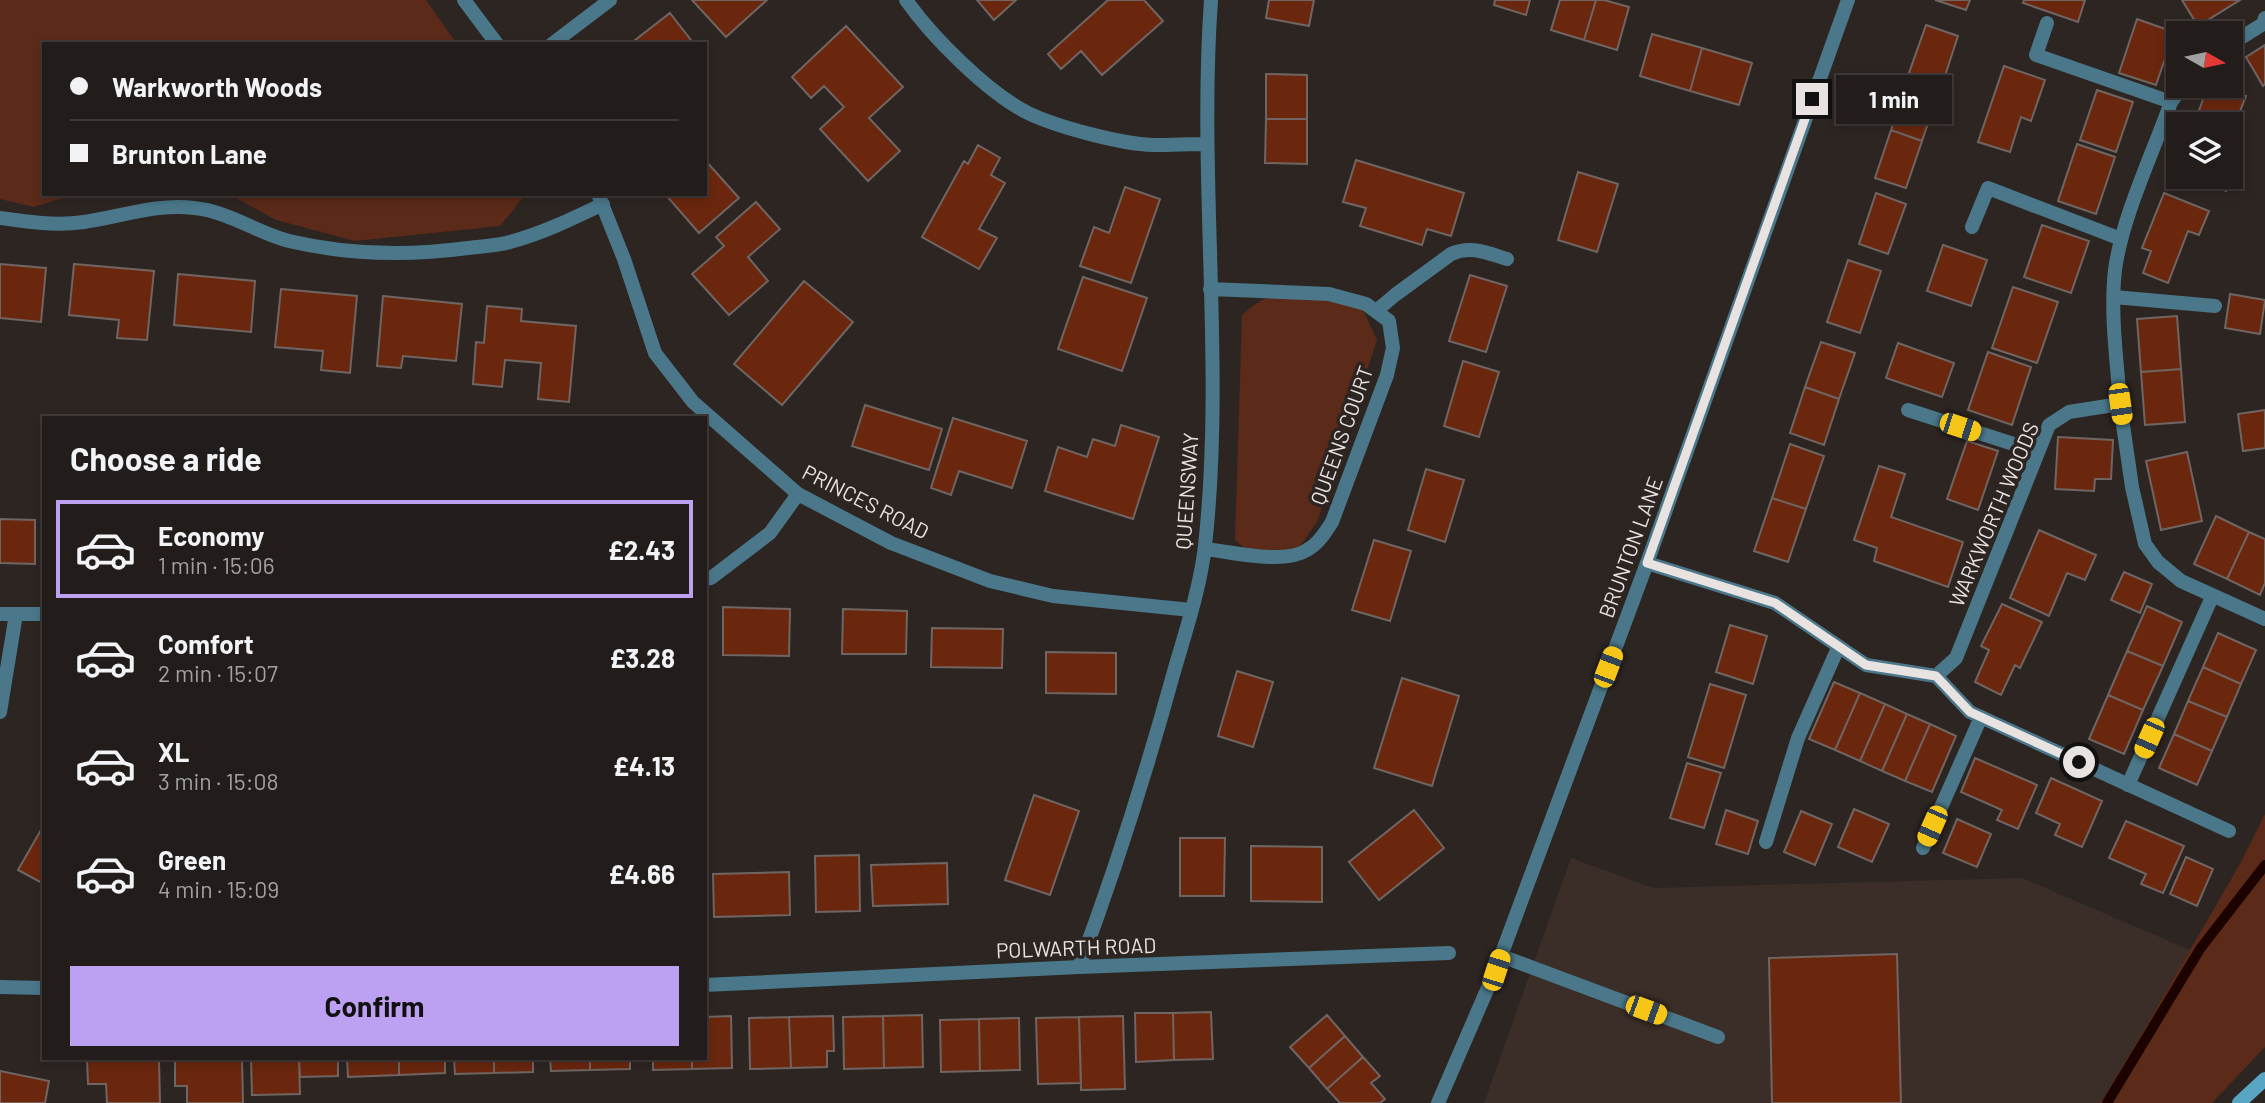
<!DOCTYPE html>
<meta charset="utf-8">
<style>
:root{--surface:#221c1a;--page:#2a2523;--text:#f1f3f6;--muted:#a2a1a2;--line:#3f3a39;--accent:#bca0f2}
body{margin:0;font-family:Barlow,sans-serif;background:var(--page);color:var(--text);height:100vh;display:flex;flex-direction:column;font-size:26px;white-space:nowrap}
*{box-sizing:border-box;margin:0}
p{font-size:23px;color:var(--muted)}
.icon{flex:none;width:38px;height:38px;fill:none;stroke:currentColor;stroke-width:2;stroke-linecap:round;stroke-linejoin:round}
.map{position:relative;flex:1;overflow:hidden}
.panel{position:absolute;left:42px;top:416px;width:665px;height:644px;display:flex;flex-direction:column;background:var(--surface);border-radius:0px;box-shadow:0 4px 10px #0003,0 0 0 2px var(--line)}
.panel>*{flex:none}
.guide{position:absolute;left:42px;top:42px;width:665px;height:154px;border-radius:0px;box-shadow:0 4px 10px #0003,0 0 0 2px var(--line);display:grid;align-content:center;height:154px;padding:0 28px;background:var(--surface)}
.needle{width:46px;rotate:99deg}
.buttons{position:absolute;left:2166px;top:21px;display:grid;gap:14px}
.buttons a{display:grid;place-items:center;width:77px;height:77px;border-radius:0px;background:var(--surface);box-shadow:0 4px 10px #0003,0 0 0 2px var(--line);font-size:35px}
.end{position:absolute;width:32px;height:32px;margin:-16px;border:9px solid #e8e2e1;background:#111;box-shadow:0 0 0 4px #111}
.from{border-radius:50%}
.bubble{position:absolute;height:49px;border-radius:0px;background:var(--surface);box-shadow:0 4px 10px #0003,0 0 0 2px var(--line);font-size:23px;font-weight:700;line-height:49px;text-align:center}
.car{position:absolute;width:21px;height:42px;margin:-21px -10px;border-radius:9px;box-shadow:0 0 5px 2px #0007;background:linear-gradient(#f5c518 24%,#345 0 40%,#f5c518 0 76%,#345 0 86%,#f5c518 0)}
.guide b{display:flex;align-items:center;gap:24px;height:66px;font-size:26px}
.guide b+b{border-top:2px solid var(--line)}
.guide i{width:18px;height:18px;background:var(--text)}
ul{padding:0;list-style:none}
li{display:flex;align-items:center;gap:21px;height:98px;margin:0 14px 10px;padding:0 14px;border:4px solid transparent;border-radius:0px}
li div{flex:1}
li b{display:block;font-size:26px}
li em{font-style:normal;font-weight:700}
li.current{border-color:var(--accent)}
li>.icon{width:63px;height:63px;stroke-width:1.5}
h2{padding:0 28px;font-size:32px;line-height:84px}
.cta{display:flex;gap:14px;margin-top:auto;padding:14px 28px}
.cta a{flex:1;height:80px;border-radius:0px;background:var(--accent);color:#111;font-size:28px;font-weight:700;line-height:80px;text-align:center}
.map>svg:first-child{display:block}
.built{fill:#3b2d28}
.green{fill:#5b2a19}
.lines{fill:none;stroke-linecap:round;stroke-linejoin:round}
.stream{stroke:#1d0300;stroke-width:10}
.building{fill:#6b270e;stroke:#6f6562;stroke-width:2}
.service{stroke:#4a788a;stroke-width:14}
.minor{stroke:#4a788a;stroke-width:14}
.tertiary{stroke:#4a788a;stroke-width:14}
.secondary{stroke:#58a6c3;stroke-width:14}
.route{stroke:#e8e2e1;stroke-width:9}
.labels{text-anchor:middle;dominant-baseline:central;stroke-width:7;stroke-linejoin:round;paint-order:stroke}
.street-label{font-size:21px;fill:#e8e2e1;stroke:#2d2522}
</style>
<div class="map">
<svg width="2265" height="1103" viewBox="0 0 2265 1103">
<rect width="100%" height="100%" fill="#2d2522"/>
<path class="built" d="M1571,858L1653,888L2022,878L2190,950L2104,1098L2099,1103H1484Z"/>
<path class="green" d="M0,0H426L457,44H44V194H75L34,207L0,199Z
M229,194H526L500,226L355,241L276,220Z
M1266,298L1330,299L1363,310L1377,340L1317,522L1300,546L1280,555L1249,552L1235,540L1242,315L1254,305Z
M2265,814V1047L2212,1103H2099L2104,1098L2240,864Z"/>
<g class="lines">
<path class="stream" d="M2107,1103L2200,949L2265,865"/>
</g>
<path class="building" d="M692,0H767L726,37Z
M977,0H1016L994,20Z
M1108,0H1144L1163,21L1102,75L1081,51L1061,69L1048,54Z
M1269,0H1314L1309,26L1266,18Z
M1495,0H1530L1526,15L1494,5Z
M1560,0H1596L1584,40L1551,30Z
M1596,0H1604L1629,7L1617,50L1584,40Z
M1935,0H1970L1966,10Z
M2024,0H2085L2078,22L2023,3Z
M2182,0H2240L2198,26Z
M670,13L694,44H630Z
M2137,19L2174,32L2156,85L2119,73Z
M1926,25L1958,36L1942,85L1909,73Z
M846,26L903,87L869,118L900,151L868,181L820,129L844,107L824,86L811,98L792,77Z
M1652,34L1702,48L1690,91L1640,76Z
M2265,45V84L2263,86L2246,57Z
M1702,48L1752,63L1739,105L1690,91Z
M2004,66L2045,80L2031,121L2021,117L2010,152L1978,142Z
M1266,74L1307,75V119H1266Z
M1907,83L1938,94L1922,141L1891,130Z
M2208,86H2218L2246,96L2237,119L2242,121L2231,149V124H2194Z
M2097,90L2133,102L2116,152L2080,140Z
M1266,119H1307V164L1265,163Z
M1891,130L1922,141L1906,188L1875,178Z
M2077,144L2115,157L2096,214L2058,201Z
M978,145L1000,158L991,175L1005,183L979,229L997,238L979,269L922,237L964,161L968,164Z
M2231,151L2239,155L2231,177Z
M705,160L739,198L699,233L665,194H705Z
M1356,160L1464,193L1451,236L1427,229L1422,245L1360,226L1366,208L1343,202Z
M1578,172L1618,184L1597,252L1558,240Z
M2190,177H2231L2226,191Z
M1125,187L1160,199L1131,283L1080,266L1094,227L1109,233Z
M1876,193L1906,204L1888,254L1859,244Z
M2164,193L2209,211L2199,235L2188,231L2168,283L2143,273L2151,251L2142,248Z
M756,202L780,229L748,257L768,281L729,315L692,274L724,246L716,237Z
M2042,225L2089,241L2071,293L2024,277Z
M1943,245L1987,260L1971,306L1927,291Z
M1848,260L1881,271L1860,333L1827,322Z
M0,264L46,268L41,322L0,318Z
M74,264L154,271L147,340L117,338L119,320L69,315Z
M178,274L255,281L251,332L174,325Z
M1470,275L1507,286L1486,352L1449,341Z
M1083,277L1147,298L1122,371L1058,349Z
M804,281L853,322L782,405L734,364Z
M2013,287L2058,302L2037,363L1992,348Z
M281,289L357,296L350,373L321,370L323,351L275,347Z
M2230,294L2265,300L2260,334L2225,328Z
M383,296L462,304L456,361L403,356L401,368L377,366Z
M487,306L522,309L521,321L576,326L569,402L538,399L541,363L505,360L502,387L473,384L476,342L484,343Z
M2177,316L2181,369L2141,372L2137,319Z
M1821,342L1855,353L1839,399L1805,387Z
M1898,343L1954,363L1942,397L1886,378Z
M1988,352L2031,367L2012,425L1968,410Z
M1463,361L1499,372L1479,437L1444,426Z
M2181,369L2185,422L2145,425L2141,372Z
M1805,387L1839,399L1824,445L1790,433Z
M865,405L942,429L929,470L852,446Z
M2265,410V448L2243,451L2238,414Z
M953,418L1027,441L1012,488L959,471L951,495L931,488Z
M1121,425L1159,437L1133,519L1045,491L1058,447L1087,457L1093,439L1115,446Z
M2058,437L2113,440L2111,479H2095L2094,491L2055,489Z
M1967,441L1998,451L1978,510L1947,499Z
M1790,444L1824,456L1806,509L1772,498Z
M2187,452L2202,521L2161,530L2146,461Z
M1879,466L1905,474L1891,517L1963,542L1948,587L1874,561L1877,548L1854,540Z
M1426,469L1464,480L1445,542L1408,530Z
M1772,498L1806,509L1788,562L1754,551Z
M2216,516L2249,532L2227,579L2194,564Z
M0,519L35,520V564L0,563Z
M2039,530L2096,555L2085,580L2067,573L2049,616L2010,598Z
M2249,532L2265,539V583L2260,595L2227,579Z
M1374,540L1411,551L1390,621L1352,610Z
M2124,572L2152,584L2140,613L2111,600Z
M2002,604L2042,622L2020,668L2015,665L2001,695L1975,682L1989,650L1981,646Z
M2147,606L2182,622L2163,666L2127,651Z
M723,607L790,609L789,656L723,655Z
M843,609L907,611L906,654H842Z
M1730,625L1767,636L1753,684L1716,672Z
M932,628L1003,629L1002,668L931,667Z
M2218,633L2256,650L2241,684L2203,667Z
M2127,651L2163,666L2143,710L2108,695Z
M1046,652L1116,653V694L1046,693Z
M2203,667L2241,684L2227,717L2188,701Z
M1237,671L1273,682L1253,747L1218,736Z
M1402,678L1459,696L1432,786L1374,768Z
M1834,682L1860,693L1835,750L1809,739Z
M1710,684L1746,695L1724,768L1688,757Z
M1860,693L1885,704L1860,761L1835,750Z
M2108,695L2143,710L2124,754L2089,739Z
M2188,701L2227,717L2212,751L2174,734Z
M1885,704L1907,714L1882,771L1860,761Z
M1907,714L1930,724L1905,781L1882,771Z
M1930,724L1956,736L1932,792L1905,781Z
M2174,734L2212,751L2197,785L2159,768Z
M1975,758L2037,785L2018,829L1997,820L2002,810L1961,792Z
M1687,763L1721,773L1704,828L1670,818Z
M2051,778L2102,801L2082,847L2055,835L2060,824L2036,813Z
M1034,795L1079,811L1050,895L1005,880Z
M1854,809L1889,824L1872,862L1838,847Z
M1414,810L1444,848L1379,900L1349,862Z
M1726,810L1758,821L1748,854L1716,844Z
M1801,811L1832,824L1815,865L1784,852Z
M1957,819L1991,834L1977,867L1943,853Z
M2126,821L2184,846L2163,893L2141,884L2146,874L2109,858Z
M42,828L44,829V884L18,870Z
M1180,838H1225L1224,896H1180Z
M1251,846L1322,847V902L1251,901Z
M859,855L860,911L816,912L815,856Z
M2186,857L2213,869L2197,906L2170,894Z
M947,863L948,904L873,906L871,865Z
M789,872L790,915L714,917L713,874Z
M1897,954L1901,1103H1772L1769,958Z
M1211,1012L1213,1059L1174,1060L1173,1013Z
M1135,1013H1173L1174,1060L1136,1062Z
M922,1015L923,1067L884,1068L883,1016Z
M1327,1015L1345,1036L1309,1068L1290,1047Z
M731,1016L732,1068L692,1069V1059H705V1017Z
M833,1016L834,1051H827V1067L791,1068L789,1017Z
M883,1016L884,1068L844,1069L843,1017Z
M1123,1016L1125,1089L1081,1090L1079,1017Z
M789,1017L791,1068L750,1069L749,1018Z
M1079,1017L1081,1083L1038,1084L1036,1018Z
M1019,1018L1020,1070L980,1071L979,1019Z
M979,1019L980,1071L941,1072L940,1020Z
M1345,1036L1363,1057L1327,1089L1309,1068Z
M1363,1057L1380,1076L1371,1083L1385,1099L1380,1103H1340L1327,1089Z
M87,1059H159L160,1103H107L106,1084H88Z
M175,1059H242L243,1103H187V1086H175Z
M251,1059H299L300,1094L252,1095Z
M299,1059H338V1076L300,1077Z
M347,1059H399V1075L348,1077Z
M399,1059H445V1073L399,1075Z
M454,1059H494V1073L455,1074Z
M494,1059H533V1072L494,1073Z
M550,1059H590V1070L551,1071Z
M590,1059H630V1069L590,1070Z
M653,1059H692V1069L653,1070Z
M0,1071L49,1081L45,1103H0Z"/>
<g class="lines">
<path class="service" d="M2047,23L2036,55L2171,102
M1972,227L1988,188L2121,239
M2114,297L2215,306
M1376,311L1395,295L1451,254C1471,245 1487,253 1507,259
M2120,404L2132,487L2145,544L2158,562L2181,581L2265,619
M1908,410L2038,452
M2128,785L2212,597
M1766,842L1798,738L1838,648
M1923,848L1981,717
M1501,956L1718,1037"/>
<path class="minor" d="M464,0L497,44
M906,0C932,37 988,93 1028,113C1057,127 1121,144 1153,145C1171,145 1190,144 1207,144
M552,44L610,0
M2231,44L2263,24L2265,18
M598,194L624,259L655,353L693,402L798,494L891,543L990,581L1053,596L1191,610
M0,218C28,222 56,226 84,222C120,217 158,203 194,208C228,211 257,233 289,241C348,255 408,256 468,248C482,246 497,246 510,242C543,233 572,219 603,204
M1205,549C1232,552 1284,565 1307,550C1318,544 1325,533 1332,522L1387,375L1393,348L1389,321L1366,304L1329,294L1210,289
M1647,563L1775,603L1866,665L1936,676L1956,658L2049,425L2069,412L2120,404C2117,360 2110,313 2115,270C2122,217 2153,153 2171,102L2183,86
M705,579L711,578L770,533L798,494
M0,614H44
M1936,676L1970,712L2229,831
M0,712L16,614
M1079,967C1115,871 1146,773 1173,675C1185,633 1200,589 1205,546C1225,364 1198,182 1211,0
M705,985L1079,967L1449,953
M0,987L44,988"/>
<path class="tertiary" d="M1438,1103L1496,969L1647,563L1848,0"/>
<path class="secondary" d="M2239,1103L2265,1079"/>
</g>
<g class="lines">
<path class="route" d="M1812,99L1647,563L1775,603L1866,665L1936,676L1970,712L2079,762"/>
</g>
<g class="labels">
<g class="street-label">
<text transform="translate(1341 435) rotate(-70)">QUEENS COURT</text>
<text transform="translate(1186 491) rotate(-86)">QUEENSWAY</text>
<text transform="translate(866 501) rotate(27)">PRINCES ROAD</text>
<text transform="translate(1993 514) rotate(-67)">WARKWORTH WOODS</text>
<text transform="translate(1630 547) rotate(-70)">BRUNTON LANE</text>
<text transform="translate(1076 947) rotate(-2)">POLWARTH ROAD</text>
</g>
</g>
</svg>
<div class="buttons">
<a><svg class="needle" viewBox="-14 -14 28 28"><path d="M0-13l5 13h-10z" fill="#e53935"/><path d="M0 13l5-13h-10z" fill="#a2a1a2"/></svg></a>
<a><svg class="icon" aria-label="layers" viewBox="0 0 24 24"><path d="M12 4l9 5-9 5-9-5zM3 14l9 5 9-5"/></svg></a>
</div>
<i class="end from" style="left:2079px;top:762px"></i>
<i class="end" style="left:1812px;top:99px"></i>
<div class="bubble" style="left:1836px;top:75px;width:116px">1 min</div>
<i class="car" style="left:2120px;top:404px;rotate:172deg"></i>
<i class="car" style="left:1960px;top:427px;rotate:108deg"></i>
<i class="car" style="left:1608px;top:667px;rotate:21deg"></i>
<i class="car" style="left:2149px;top:738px;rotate:204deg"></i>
<i class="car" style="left:1932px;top:826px;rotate:204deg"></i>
<i class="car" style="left:1496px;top:970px;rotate:18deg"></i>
<i class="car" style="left:1646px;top:1010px;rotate:110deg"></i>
<div class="guide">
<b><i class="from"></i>Warkworth Woods</b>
<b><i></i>Brunton Lane</b>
</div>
<section class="panel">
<h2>Choose a ride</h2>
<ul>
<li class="current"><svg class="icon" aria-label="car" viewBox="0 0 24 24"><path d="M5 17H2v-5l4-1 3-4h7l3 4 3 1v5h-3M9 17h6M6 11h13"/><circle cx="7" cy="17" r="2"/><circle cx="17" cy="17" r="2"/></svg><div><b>Economy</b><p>1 min · 15:06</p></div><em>£2.43</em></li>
<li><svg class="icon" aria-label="car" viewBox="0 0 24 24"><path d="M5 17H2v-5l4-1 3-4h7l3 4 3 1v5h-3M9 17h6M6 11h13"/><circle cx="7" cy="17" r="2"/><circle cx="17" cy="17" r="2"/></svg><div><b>Comfort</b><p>2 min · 15:07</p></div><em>£3.28</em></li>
<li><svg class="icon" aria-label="car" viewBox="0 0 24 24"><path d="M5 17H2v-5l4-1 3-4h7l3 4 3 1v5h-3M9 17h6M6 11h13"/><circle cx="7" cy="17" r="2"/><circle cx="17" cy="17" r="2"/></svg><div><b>XL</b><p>3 min · 15:08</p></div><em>£4.13</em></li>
<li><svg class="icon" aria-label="car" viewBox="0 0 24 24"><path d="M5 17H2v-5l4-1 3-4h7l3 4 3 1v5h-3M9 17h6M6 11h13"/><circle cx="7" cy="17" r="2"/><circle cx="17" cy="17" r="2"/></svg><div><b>Green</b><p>4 min · 15:09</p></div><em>£4.66</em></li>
</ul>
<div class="cta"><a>Confirm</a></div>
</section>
</div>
